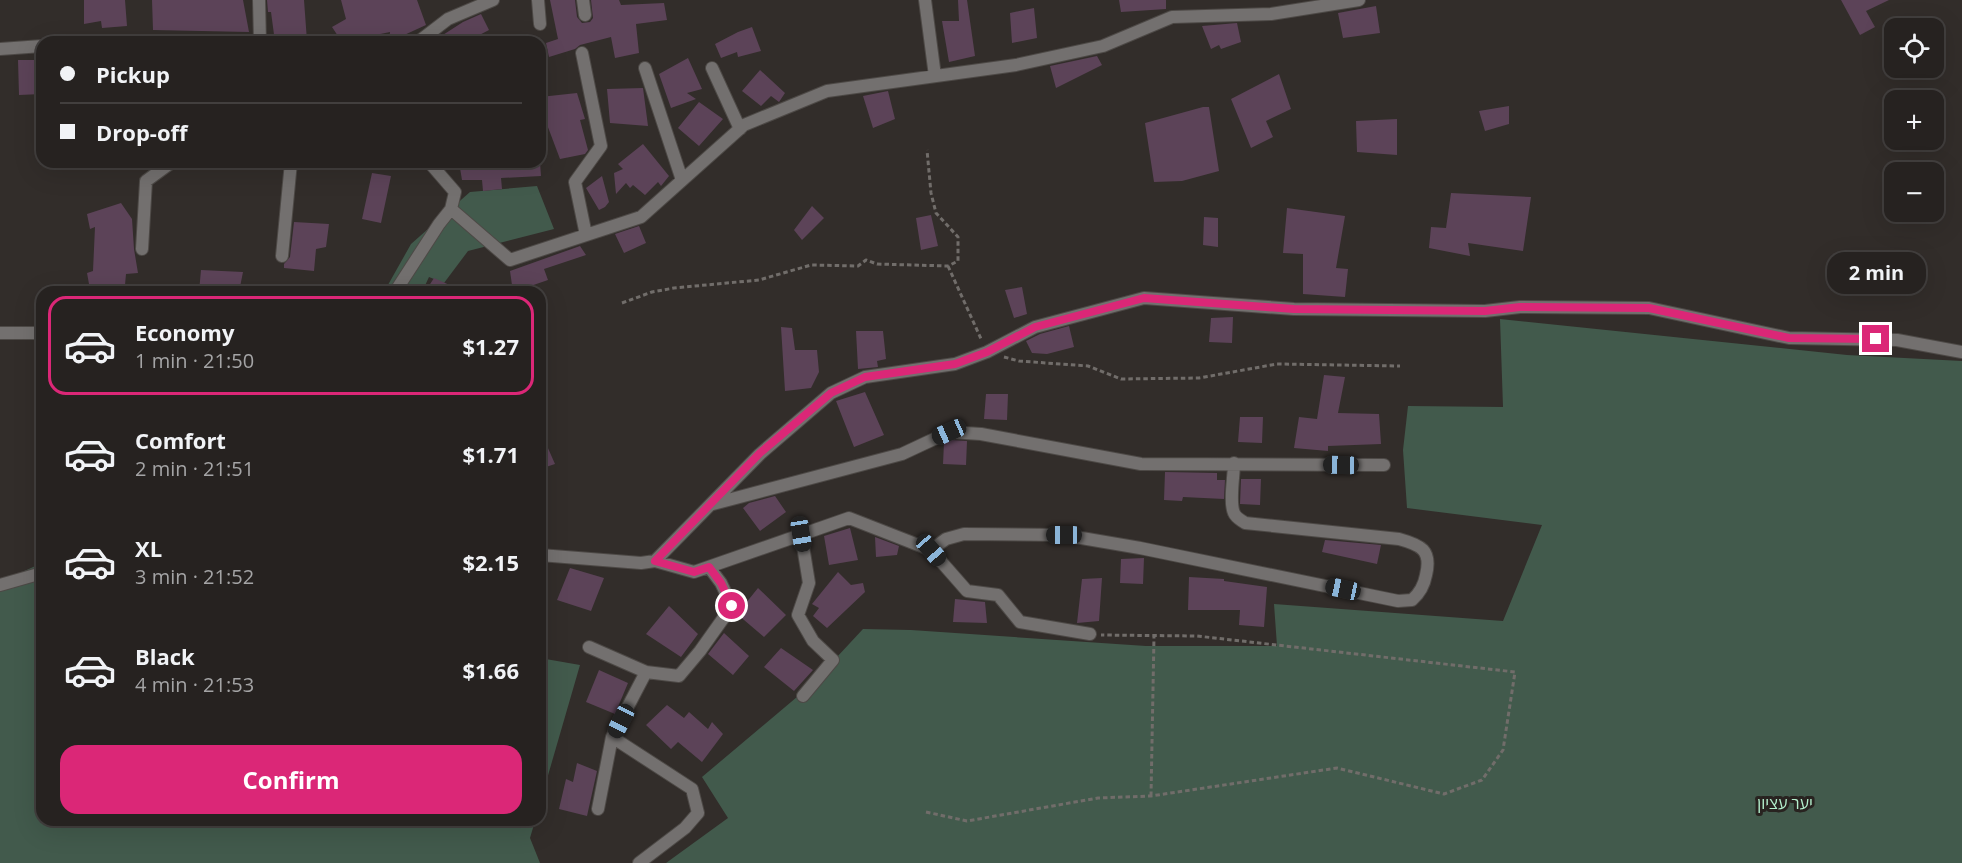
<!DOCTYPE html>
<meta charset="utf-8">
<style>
:root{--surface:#262220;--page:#2e2a29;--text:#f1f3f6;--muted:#a4a4a5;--line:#423f3e;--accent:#db2777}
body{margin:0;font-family:"Open Sans","Noto Sans Hebrew",sans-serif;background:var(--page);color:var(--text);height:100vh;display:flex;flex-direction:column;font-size:22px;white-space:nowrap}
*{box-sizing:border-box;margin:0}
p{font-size:20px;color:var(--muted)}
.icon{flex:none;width:33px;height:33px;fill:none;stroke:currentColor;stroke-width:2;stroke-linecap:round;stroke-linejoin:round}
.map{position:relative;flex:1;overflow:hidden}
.panel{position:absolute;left:36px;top:286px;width:510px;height:540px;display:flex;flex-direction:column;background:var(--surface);border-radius:18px;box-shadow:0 6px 24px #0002,0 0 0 2px var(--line)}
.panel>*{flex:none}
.guide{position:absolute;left:36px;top:36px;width:510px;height:132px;border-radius:18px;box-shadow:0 6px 24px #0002,0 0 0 2px var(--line);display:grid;align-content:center;height:132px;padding:0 24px;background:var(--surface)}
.tools{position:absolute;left:1884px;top:18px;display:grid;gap:12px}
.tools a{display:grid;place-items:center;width:60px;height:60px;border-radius:12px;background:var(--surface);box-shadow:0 6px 24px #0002,0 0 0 2px var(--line);font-size:30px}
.end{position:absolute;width:27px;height:27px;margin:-14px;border:8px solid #db2777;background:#fff;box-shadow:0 0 0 3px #fff}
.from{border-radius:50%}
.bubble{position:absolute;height:42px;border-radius:18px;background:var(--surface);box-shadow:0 6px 24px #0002,0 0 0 2px var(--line);font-size:20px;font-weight:700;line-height:42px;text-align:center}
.car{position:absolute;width:18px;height:36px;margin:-18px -9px;border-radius:8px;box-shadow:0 0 4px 2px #0007;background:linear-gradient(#222 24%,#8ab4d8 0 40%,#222 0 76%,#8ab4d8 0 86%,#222 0)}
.guide b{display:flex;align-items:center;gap:21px;height:57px;font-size:22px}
.guide b+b{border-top:2px solid var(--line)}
.guide i{width:15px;height:15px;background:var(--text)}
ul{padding:10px 0 0;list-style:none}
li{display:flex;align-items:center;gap:18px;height:99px;margin:0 12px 9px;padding:0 12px;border:3px solid transparent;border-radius:18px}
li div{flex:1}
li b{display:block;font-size:22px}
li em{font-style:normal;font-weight:700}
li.selected{border-color:var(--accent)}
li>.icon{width:54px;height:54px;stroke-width:1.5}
.button{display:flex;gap:12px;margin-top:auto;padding:12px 24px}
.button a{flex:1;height:69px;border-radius:18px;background:var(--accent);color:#fff;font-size:24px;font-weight:700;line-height:69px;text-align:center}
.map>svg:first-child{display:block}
.green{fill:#425a4c}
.building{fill:#5c4358}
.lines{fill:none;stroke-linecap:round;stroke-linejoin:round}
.minor-casing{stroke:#4d4946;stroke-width:14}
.tertiary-casing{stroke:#4d4946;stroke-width:14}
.path{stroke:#716d6a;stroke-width:3;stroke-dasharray:4.5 3;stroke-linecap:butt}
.minor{stroke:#73706f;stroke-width:12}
.tertiary{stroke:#73706f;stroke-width:12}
.route{stroke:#db2777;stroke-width:8}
.labels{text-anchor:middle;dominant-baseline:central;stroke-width:6;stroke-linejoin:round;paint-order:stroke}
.park-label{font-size:16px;fill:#b4f1ce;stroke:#282320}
</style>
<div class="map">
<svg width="1962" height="863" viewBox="0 0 1962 863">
<rect width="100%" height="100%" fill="#322d2a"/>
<path class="green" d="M537,186L554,229L468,251L444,283L429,277L422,292H384L411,244L470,192Z
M1500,319L1847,355L1962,361V863H666L728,818L702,777L810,686L863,629L911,630L1146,646H1277L1274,604L1503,621L1542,525L1407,508L1403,450L1408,406L1503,407Z
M42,563V760L40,763L42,764V820L535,821L530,838L540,863H0V582Z
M540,658L580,665L540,803Z"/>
<path class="building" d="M84,0H125L127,26L102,28L101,21L84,24Z
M152,0H243L249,32L153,30Z
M267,0H304L307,41L275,42L271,12H268Z
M341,0H417L426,25L389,42L390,32L342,42L332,27L346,19Z
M550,0H575L577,17L582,23L590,22L593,18L591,0H619L621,5L664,3L667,20L636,24L639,53L615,58L611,37L580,45L575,49L549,57L546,43L558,39Z
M958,0H967L975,56L949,62L942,21H959Z
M1119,0H1166V9L1121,12Z
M1841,0H1889L1866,11L1875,27L1860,35Z
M1376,6L1380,33L1343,38L1338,13Z
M1034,8L1037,38L1012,43L1010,13Z
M481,14L489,30L466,42H432L463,22Z
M1237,23L1241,42L1221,49L1219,45L1211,49L1202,26Z
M752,27L761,51L738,57L737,52L721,58L715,44L738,32Z
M1097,56L1102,65L1056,88L1050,66Z
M688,58L702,89L687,93L696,99L671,108L659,74Z
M18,60H42V94L19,95Z
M760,70L785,93L779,102L771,96L761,106L742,91Z
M1279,74L1291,109L1266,121L1273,137L1251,148L1231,99Z
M643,88L648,126L610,123L607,89Z
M888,91L895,119L873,128L863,96Z
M577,93L585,119L580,120L588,150L585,154L560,159L540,106V97Z
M699,102L723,119L699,146L678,128Z
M1509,106V124L1485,131L1479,111Z
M1203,107H1209L1219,171L1182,181L1154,182L1145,123Z
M1397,119V155L1357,152L1356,121Z
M643,144L669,176L661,186L658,182L645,195L633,185L630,188L626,183L616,194L614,173L623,169L618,164Z
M459,162H540L541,176L501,178L502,189L483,191L482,180H462Z
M372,173L391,176L381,223L362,219Z
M602,176L609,202L605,207L599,210L586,188Z
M1451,193L1531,197L1523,251L1468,243L1470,256L1429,248L1431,227L1446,228Z
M121,203L132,219L134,249L138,273L126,274L125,285L89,284L87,273L93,271L95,227L90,229L87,214Z
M812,206L824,218L802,240L794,230Z
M1287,208L1345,216L1336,268L1348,269L1345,297L1303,294V254L1283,253Z
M931,215L938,246L921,250L916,218Z
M1204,217L1218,218V247L1203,245Z
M294,222L329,224L326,247L316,249L314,271L284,268V264L290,257Z
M639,226L646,243L624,253L615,234Z
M580,246L586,255L544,269L548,280L513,292L510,271Z
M201,270L243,272L239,292H199Z
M434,278L465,292H425Z
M1022,287L1027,314L1014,318L1005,290Z
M1233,317L1232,343L1209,342L1211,318Z
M1069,326L1074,347L1047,354L1032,353L1026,341L1040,334Z
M781,327L792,328L795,350H817L819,372L811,388L785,391Z
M856,331H883L886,359L877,361L878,367L858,369Z
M1324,375L1345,377L1338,413L1379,414L1381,444L1328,446V451L1294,448L1299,417L1317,419Z
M865,392L884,435L854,447L836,401Z
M986,394H1008L1007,420L984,419Z
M1240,417H1263L1262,443L1238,442Z
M540,430L555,464L540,469Z
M951,440L967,441L966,465L943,464L944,443Z
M1165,472L1217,473V480H1225L1224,499L1183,497L1182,501L1164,500Z
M1241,479H1261L1260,505L1240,504Z
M775,496L786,512L760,531L743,508L749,503Z
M850,528L858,560L829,565L824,536Z
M875,537L899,546L897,555L876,557Z
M1325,540L1381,545L1377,564L1322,552Z
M1144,558L1143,584L1120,583L1121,559Z
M570,568L604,578L591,611L557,600Z
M838,572L851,585L863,583L865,592L827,628L813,616L819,608L812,604Z
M1189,577L1224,579V581L1267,587L1264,627L1239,625L1240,610H1188Z
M1102,578L1099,621L1077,623L1082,579Z
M758,588L786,615L764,637L737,614Z
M955,599L985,602L987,623L953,622Z
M669,606L698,634L681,657L646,634Z
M724,633L749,656L733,675L708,654Z
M781,648L813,670L794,691L764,667Z
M599,670L628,683L615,714L586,702Z
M667,705L684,718L689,712L708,729L712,722L723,734L702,762L678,742L671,749L646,725Z
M577,763L597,771L587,816L559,809L566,779L573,782Z"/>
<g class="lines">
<defs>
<path id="minor" d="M259,0L260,42
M538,0L540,24
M583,0L585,15
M925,0L935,76
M418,42L448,19L493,0
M582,53L601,146L575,182L586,235
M645,68L682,180
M712,68L740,129
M451,209L510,260L641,217L744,125L827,91L1016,65L1103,46L1172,17L1271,14L1359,0
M142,249L146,181L172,162
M282,256L291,162
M395,292L439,224L451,209L455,192L429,162
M0,333H42
M713,504L902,454L949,432L981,434L1141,464L1384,465
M801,534L809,583L798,615L813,641L833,660L803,696
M931,550L946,539L964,534L1064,535L1140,548L1398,601L1412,600C1420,593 1424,586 1426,575C1432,550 1421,545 1399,539L1245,523C1241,520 1236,518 1234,513C1229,502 1234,476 1234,463
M540,555L641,563L655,561L760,454L831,393L865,377L955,364L987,352L1035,327L1144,298L1294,309L1485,311L1520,307L1649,308L1789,338L1897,340L1962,352
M655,561L694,572L849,518L931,550L967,591L998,595L1020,622L1090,634
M0,585L42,573
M589,647L646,672L679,676L700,651L732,606L721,583L709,567
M612,737L692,789L698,813L685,828L639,863
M598,809L612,737L646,672"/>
<path id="tertiary" d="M0,49L42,46"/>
</defs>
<use href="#minor" class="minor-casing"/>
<use href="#tertiary" class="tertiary-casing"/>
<path class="path" d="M948,266L982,341
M622,303L652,292L674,288L759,280L811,265L858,266L866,260L877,264L948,266L958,261V237L936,213L931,193L927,150
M1004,357L1019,361L1088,366L1121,379L1199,378L1277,364L1400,366
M1151,796L1154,636
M926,812L967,821L1098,798L1151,796L1337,768L1444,794L1482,780L1503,750L1515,672L1197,636L1101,635"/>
<use href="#minor" class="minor"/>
<use href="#tertiary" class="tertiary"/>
</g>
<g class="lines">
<path class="route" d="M732,606L721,583L709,567L694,572L655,561L760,453L831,393L865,377L955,364L987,352L1035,327L1144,298L1294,309L1485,311L1520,307L1649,308L1789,338L1876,339"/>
</g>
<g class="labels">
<g class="park-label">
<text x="1785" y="803">יער עציון</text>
</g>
</g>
</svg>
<div class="tools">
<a><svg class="icon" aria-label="locate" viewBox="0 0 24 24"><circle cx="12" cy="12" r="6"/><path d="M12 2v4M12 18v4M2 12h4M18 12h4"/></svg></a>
<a>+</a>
<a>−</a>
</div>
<i class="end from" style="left:732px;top:606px"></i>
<i class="end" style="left:1876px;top:339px"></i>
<div class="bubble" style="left:1827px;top:252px;width:99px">2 min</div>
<i class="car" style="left:949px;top:432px;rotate:246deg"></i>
<i class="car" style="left:1341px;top:465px;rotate:271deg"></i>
<i class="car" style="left:801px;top:534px;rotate:171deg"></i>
<i class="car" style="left:1064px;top:535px;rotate:270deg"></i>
<i class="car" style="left:931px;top:550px;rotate:139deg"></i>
<i class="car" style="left:1343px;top:589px;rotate:282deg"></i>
<i class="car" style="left:621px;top:721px;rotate:207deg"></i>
<div class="guide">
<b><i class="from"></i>Pickup</b>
<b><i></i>Drop-off</b>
</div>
<section class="panel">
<ul>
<li class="selected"><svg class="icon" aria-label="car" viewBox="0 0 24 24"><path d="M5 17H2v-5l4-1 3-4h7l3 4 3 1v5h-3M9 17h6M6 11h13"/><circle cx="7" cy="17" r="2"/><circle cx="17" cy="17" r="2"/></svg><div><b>Economy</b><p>1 min · 21:50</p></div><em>$1.27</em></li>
<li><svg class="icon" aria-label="car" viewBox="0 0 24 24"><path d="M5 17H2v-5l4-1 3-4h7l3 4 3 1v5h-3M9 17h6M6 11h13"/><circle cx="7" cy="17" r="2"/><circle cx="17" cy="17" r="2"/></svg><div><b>Comfort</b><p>2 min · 21:51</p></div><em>$1.71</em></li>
<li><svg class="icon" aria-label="car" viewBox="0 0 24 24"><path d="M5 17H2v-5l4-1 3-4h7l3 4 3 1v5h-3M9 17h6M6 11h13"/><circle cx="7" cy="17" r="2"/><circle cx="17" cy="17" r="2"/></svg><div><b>XL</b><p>3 min · 21:52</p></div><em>$2.15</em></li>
<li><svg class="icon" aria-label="car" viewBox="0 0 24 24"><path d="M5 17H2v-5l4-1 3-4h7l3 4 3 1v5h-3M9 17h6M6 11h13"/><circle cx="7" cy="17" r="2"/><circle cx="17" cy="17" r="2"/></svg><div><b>Black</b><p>4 min · 21:53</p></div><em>$1.66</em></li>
</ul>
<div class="button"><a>Confirm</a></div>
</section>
</div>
